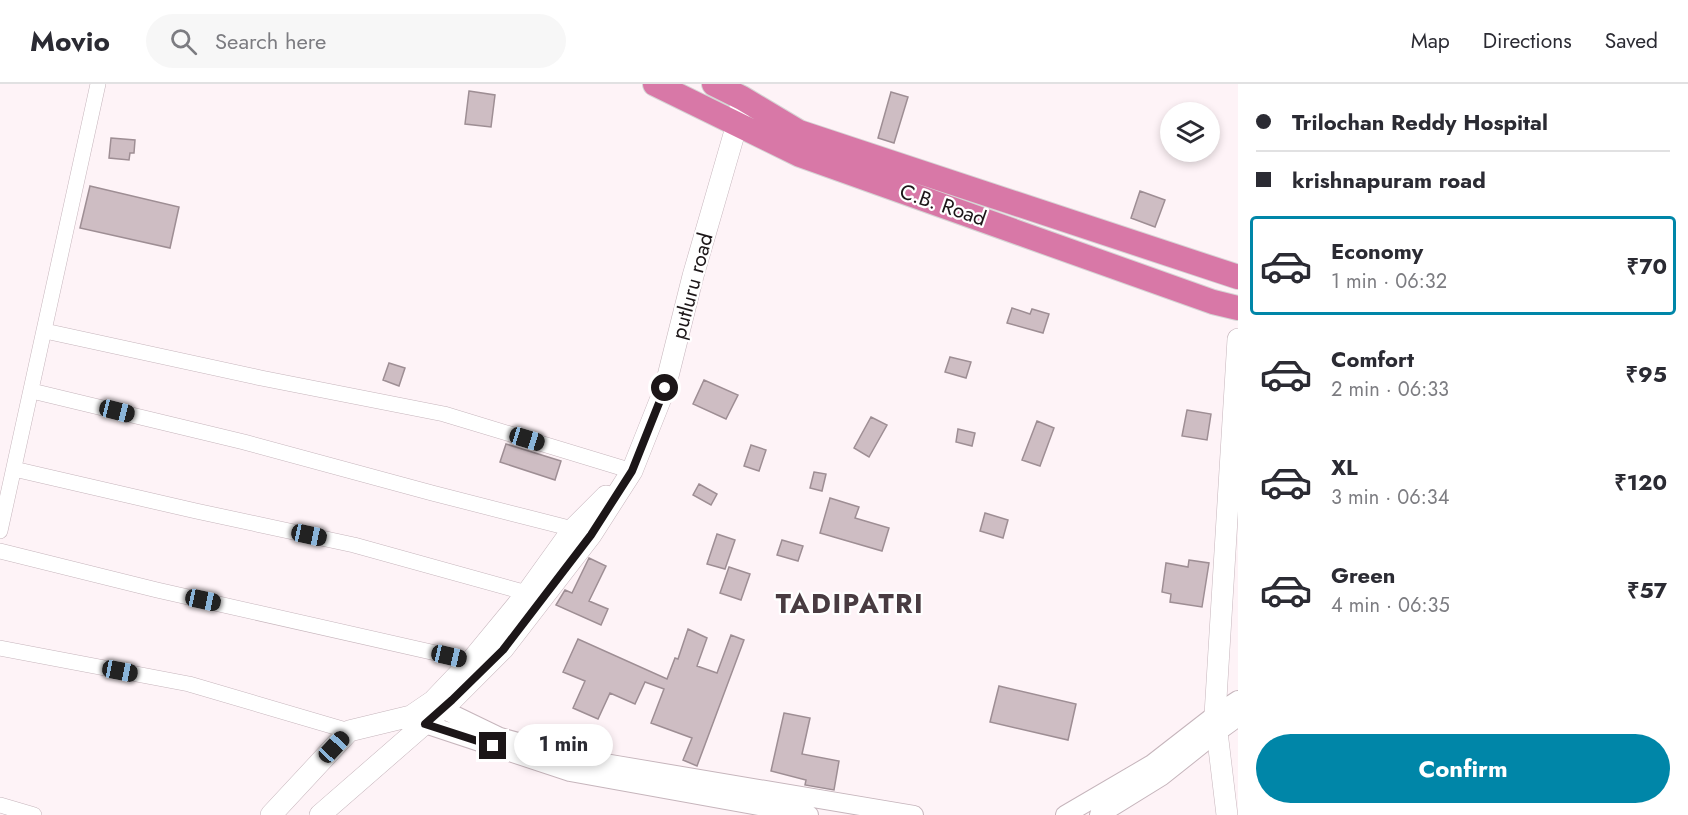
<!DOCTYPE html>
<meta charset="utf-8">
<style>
:root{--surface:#fff;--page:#f7f7f7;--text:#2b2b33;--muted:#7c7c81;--line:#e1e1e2;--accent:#0086a8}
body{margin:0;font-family:Jost,sans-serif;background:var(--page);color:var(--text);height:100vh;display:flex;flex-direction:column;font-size:22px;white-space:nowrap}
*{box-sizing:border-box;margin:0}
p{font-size:20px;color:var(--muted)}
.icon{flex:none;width:33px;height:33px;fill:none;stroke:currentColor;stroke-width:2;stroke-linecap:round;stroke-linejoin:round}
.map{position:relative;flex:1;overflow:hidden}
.drawer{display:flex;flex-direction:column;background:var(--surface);width:450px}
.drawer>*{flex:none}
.hud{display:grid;align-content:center;height:132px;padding:0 18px;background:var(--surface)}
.fabs{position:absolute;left:1160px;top:18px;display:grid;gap:12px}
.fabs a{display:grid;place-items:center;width:60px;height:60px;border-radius:50%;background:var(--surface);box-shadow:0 3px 9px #0003;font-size:30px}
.end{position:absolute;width:27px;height:27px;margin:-14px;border:8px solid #1c1618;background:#fff;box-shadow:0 0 0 3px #fff}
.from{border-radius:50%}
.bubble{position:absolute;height:42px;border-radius:21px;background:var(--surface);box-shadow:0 3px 9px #0003;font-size:20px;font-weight:700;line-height:42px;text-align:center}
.car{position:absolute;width:18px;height:36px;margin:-18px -9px;border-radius:8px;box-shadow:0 0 4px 2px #0007;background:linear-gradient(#222 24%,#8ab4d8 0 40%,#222 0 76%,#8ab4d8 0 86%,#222 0)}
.hud b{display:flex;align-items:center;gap:21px;height:57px;font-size:22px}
.hud b+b{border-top:2px solid var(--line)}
.hud i{width:15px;height:15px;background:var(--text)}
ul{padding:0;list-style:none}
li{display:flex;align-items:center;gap:18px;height:99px;margin:0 12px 9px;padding:0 6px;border:3px solid transparent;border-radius:6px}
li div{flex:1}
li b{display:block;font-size:22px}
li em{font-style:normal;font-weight:700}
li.current{border-color:var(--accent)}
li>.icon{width:54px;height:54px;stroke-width:1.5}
.button{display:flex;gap:12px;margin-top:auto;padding:12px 18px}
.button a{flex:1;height:69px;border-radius:36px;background:var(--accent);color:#fff;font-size:24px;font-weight:700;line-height:69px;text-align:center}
header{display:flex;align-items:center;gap:36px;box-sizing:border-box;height:84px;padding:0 30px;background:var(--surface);border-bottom:2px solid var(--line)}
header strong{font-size:28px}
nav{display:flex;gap:33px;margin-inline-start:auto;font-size:21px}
.search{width:420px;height:54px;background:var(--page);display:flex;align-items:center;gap:15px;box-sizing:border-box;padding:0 21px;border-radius:33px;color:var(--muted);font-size:22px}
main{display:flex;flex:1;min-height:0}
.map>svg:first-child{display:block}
.building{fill:#cebdc3;stroke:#9e8e94;stroke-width:1.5}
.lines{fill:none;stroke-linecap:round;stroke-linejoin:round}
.minor-casing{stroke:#c6b5bc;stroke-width:16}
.tertiary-casing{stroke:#c6b5bc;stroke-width:20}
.secondary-casing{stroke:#c6b5bc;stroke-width:22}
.trunk-casing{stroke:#d6d5d5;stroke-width:26}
.minor{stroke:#fff;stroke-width:15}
.tertiary{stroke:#fff;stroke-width:18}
.secondary{stroke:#fff;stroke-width:21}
.trunk{stroke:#d878a7;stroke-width:24}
.route{stroke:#1c1618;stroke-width:8}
.labels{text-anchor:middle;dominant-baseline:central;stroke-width:4.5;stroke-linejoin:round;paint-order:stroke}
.street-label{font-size:21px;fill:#1c1618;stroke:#fff}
.district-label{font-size:27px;font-weight:bold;letter-spacing:1.5px;fill:#493b41;stroke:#fff}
</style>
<header>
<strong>Movio</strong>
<div class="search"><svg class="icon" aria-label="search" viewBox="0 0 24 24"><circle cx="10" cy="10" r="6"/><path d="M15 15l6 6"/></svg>Search here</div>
<nav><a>Map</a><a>Directions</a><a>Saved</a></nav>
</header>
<main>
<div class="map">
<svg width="1238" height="731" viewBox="0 0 1238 731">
<rect width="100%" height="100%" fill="#fef3f7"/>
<path class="building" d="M469,7L495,11L491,43L465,40Z
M891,8L908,13L894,59L878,54Z
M111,54L135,56L134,69H130L129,76L109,74Z
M90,102L179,123L170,164L80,144Z
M1140,107L1165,116L1155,143L1131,134Z
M1012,224L1030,230L1032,225L1049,230L1043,249L1007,239Z
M950,273L971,278L966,294L945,288Z
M389,279L405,284L399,302L383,296Z
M704,296L738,311L726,335L693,320Z
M1187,326L1211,330L1207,356L1182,352Z
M871,333L887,341L869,373L854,364Z
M1037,337L1054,344L1040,382L1022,376Z
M958,345L975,349L972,362L956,358Z
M506,360L561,377L555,396L500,378Z
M751,361L766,366L759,387L744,382Z
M814,388L826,390L822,407L810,404Z
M699,400L717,410L711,421L693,411Z
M830,414L859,423L855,434L889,444L882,467L820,449Z
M985,429L1008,436L1003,454L980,447Z
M717,450L735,456L725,485L707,480Z
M782,456L803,462L798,477L777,471Z
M589,474L606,482L589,517L608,525L601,541L556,521L565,506L572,509Z
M1189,476L1209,479L1202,523L1170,518L1171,510L1162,508L1166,479L1188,483Z
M729,483L750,490L741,516L720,509Z
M688,545L707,554L697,582L717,589L731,551L744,556L697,682L683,676L692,654L651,639L664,605L645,598L635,620L610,609L598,635L573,624L585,597L563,588L578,555L667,595L675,574L678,575Z
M999,602L1076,620L1068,656L990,638Z
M784,629L810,634L802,670L839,677L834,706L805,701L806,696L771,687Z"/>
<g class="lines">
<defs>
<path id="minor" d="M45,247L261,294L444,330L632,387
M32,307L244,358L432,409L573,445
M14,385L196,427L354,461L527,509
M0,447L98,0
M0,467L157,506L471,577
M0,564L189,600L349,647
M0,721L34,731"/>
<path id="tertiary" d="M433,617L442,625L500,653L575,674L914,731
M416,635L425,640L570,688L809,731
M1065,731L1152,680L1215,631L1238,616
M1099,731L1162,692L1216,649L1238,633"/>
<path id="secondary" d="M271,731L349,647L411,632L433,617L471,577L527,509L573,445L606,412
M320,731L452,616L503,565L591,451L632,387L665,304L693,192L737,40L742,14
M1227,731L1215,631L1238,255"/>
<path id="trunk" d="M655,0L800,71L1213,218L1238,224
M714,0L742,14L799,48L1238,193"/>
</defs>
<use href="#minor" class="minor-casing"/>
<use href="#tertiary" class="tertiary-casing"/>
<use href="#secondary" class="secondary-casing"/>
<use href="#trunk" class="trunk-casing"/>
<use href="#minor" class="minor"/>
<use href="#tertiary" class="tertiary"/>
<use href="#secondary" class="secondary"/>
<use href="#trunk" class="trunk"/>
</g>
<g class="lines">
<path class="route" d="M493,662L425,640L452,616L503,566L591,451L632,387L665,304"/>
</g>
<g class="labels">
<g class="street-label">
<text transform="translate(943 121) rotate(19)">C.B. Road</text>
<text transform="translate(692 202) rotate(-75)">putluru road</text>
</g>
<g class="district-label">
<text x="850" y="519">TADIPATRI</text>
</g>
</g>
</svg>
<div class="fabs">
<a><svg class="icon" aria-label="layers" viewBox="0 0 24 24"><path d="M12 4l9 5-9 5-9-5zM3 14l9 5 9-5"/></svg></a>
</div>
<i class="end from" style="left:665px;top:304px"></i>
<i class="end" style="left:493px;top:662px"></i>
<div class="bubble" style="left:514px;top:640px;width:99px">1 min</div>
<i class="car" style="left:117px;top:327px;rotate:104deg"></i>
<i class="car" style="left:527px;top:355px;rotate:107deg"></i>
<i class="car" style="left:309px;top:451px;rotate:102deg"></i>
<i class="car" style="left:203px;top:516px;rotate:102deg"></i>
<i class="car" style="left:449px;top:572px;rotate:103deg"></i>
<i class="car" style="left:120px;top:587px;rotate:101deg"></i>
<i class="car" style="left:334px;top:663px;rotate:43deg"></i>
</div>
<section class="drawer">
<div class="hud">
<b><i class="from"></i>Trilochan Reddy Hospital</b>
<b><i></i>krishnapuram road</b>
</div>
<ul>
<li class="current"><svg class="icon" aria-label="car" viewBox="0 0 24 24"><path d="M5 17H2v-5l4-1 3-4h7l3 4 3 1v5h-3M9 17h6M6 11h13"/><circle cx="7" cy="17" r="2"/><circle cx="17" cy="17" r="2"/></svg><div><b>Economy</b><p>1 min · 06:32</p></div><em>₹70</em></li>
<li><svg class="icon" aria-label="car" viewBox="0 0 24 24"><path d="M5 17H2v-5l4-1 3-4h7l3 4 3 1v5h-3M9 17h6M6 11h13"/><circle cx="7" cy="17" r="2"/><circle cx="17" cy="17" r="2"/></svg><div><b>Comfort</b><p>2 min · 06:33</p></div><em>₹95</em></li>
<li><svg class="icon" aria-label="car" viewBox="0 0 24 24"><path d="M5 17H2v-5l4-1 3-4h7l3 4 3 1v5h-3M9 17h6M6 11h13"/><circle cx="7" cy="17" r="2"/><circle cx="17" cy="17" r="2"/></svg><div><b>XL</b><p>3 min · 06:34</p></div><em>₹120</em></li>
<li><svg class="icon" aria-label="car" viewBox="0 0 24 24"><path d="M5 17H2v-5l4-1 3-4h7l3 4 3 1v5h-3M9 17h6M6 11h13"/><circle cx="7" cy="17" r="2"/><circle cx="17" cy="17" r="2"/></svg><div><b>Green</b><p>4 min · 06:35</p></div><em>₹57</em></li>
</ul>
<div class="button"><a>Confirm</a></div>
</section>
</main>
